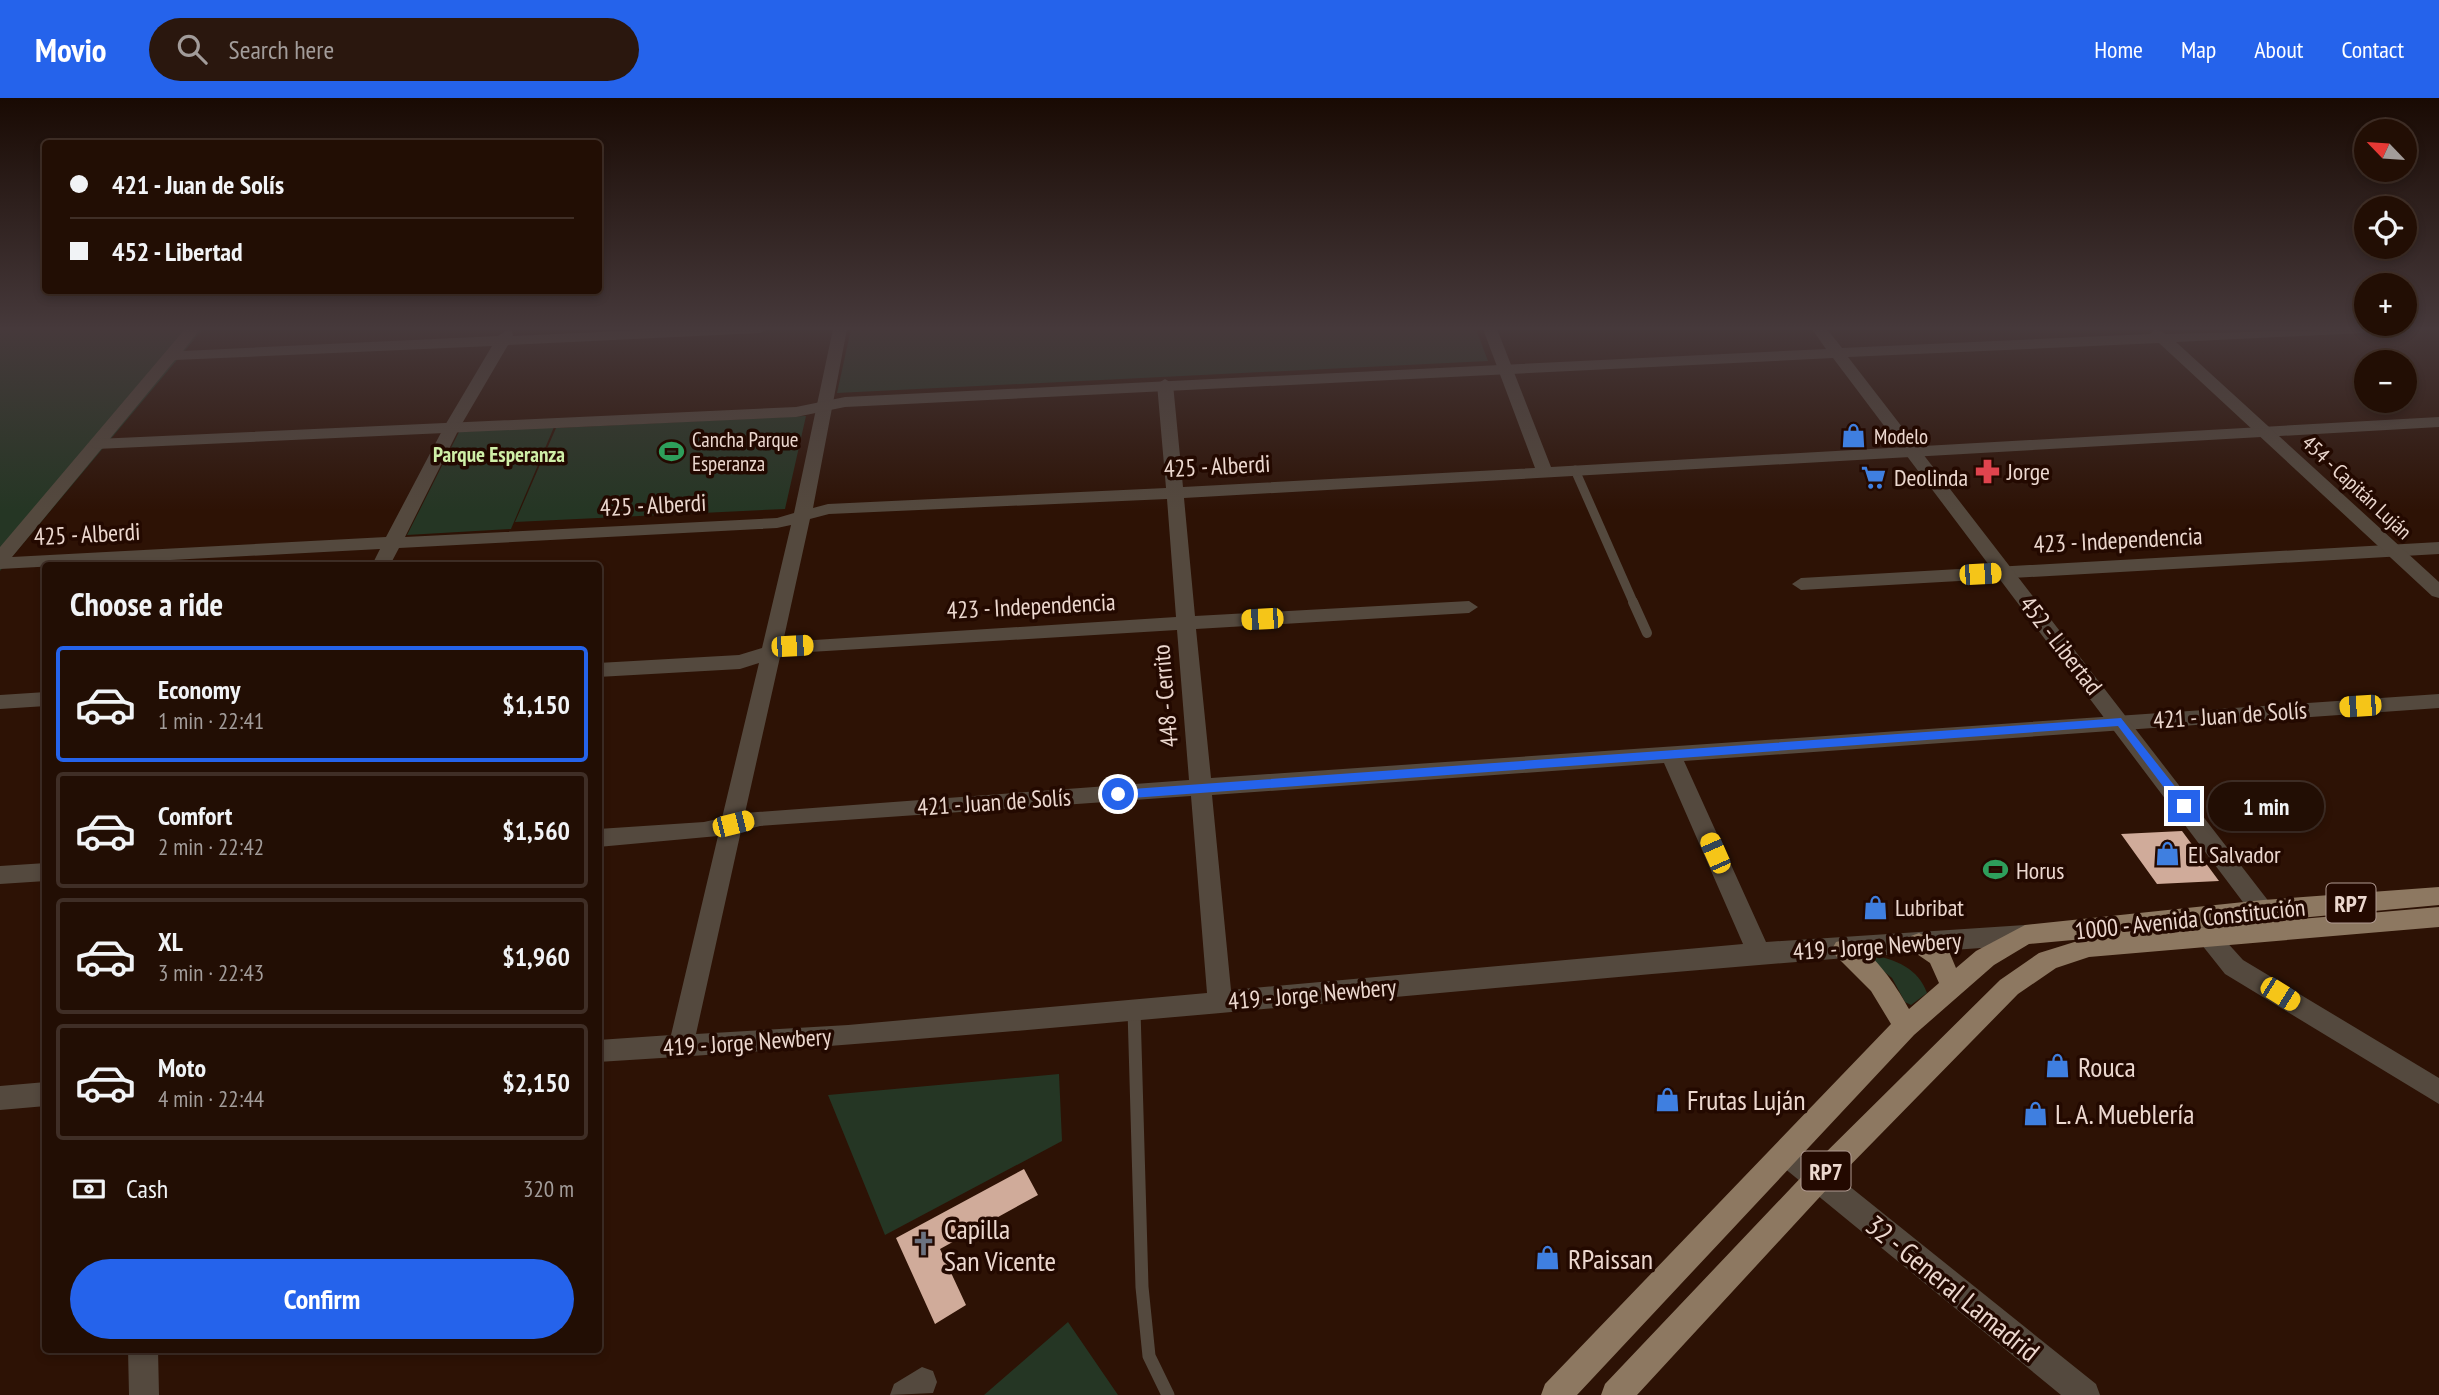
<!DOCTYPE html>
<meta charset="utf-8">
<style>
:root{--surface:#220e04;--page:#2a170e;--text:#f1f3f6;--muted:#a29c9a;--line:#3f2e26;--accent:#2563eb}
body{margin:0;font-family:"PT Sans Narrow",sans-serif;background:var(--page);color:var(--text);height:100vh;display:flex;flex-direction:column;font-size:26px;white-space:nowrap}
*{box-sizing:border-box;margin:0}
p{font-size:23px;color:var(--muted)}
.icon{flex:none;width:38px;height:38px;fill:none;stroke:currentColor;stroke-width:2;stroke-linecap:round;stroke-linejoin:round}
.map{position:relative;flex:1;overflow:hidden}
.side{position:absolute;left:42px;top:464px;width:560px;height:791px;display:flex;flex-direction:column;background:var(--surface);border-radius:7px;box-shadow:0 4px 10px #0003,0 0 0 2px var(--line)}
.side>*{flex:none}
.banner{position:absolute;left:42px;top:42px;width:560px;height:154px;border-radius:7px;box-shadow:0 4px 10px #0003,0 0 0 2px var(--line);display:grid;align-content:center;height:154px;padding:0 28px;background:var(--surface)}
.needle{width:46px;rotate:295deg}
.tools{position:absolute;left:2354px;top:21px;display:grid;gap:14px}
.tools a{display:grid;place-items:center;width:63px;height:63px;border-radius:50%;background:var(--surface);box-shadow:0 4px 10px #0003,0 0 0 2px var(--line);font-size:35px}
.end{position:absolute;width:32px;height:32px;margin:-16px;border:9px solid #2563eb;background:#fff;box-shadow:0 0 0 4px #fff}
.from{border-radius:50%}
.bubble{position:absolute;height:49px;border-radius:24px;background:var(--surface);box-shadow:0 4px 10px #0003,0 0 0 2px var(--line);font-size:23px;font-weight:800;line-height:49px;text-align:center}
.car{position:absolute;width:21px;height:42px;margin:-21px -10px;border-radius:9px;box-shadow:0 0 5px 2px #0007;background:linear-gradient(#f5c518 24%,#345 0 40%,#f5c518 0 76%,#345 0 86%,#f5c518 0)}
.banner b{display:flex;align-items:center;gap:24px;height:66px;font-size:26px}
.banner b+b{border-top:2px solid var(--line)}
.banner i{width:18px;height:18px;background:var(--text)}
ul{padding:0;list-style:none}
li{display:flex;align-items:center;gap:21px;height:116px;margin:0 14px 10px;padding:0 14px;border:4px solid var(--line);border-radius:7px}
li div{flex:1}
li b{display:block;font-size:26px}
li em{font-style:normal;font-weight:800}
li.on{border-color:var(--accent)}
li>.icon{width:63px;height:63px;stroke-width:1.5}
h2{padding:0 28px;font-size:32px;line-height:84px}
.pay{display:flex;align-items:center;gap:18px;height:77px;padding:0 28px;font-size:26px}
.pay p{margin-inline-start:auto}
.button{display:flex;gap:14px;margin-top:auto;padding:14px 28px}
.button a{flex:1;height:80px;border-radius:42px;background:var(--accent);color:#fff;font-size:28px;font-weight:800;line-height:80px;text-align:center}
header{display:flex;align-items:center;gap:42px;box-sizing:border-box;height:98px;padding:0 35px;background:var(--accent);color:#fff}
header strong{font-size:33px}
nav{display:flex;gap:38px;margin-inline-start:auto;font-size:24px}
.search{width:490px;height:63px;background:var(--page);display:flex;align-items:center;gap:18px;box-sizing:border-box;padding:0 24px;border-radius:38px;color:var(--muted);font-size:26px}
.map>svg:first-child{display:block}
.green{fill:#253624}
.building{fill:#d0ab9a}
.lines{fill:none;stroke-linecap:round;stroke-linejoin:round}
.service-far2{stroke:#54493e;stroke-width:9}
.service-far1{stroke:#54493e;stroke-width:10}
.service{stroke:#54493e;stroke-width:13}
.minor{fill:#54493e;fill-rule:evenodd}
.tertiary{fill:#54493e;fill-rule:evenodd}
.primary{fill:#8d7861;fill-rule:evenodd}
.route{fill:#2563eb}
.labels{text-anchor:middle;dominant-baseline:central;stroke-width:7;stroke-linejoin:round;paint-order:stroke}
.far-poi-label{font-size:21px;fill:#ecd8cf;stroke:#230900;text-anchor:start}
.far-neighbourhood-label{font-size:21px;font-weight:bold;fill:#cfefa7;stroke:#230900}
.far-street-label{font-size:21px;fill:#ecd8cf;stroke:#230900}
.shield{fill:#230900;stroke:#b09a91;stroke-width:2}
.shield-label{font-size:23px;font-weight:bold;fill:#ecd8cf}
.street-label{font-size:24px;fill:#ecd8cf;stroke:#230900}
.poi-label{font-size:24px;fill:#ecd8cf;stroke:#230900;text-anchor:start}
.near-poi-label{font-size:28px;fill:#ecd8cf;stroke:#230900;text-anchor:start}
.near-street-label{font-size:28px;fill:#ecd8cf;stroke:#230900}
</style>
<header>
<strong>Movio</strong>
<div class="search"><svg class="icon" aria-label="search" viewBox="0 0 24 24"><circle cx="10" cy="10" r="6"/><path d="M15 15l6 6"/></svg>Search here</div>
<nav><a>Home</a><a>Map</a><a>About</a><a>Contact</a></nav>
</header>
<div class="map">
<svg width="2439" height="1297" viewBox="0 0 2439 1297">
<rect width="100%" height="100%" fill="#2d1205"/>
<path class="green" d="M0,231H203L0,473Z
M851,231H1476L1488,263L837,295Z
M806,318L785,411L515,424L556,330Z
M554,329L511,431L407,437L459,334Z
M1872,857C1895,861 1919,871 1927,895L1911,907L1905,904L1892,880L1866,859Z
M1059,976L1062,1043L885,1137L828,997Z
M1068,1224L1118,1297H984Z"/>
<path class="building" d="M2182,733L2219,783L2157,786L2121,736Z
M1024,1071L1038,1097L940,1151L966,1207L935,1226L896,1140Z"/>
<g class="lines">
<path class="service-far2" d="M1575,372L1634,506"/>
<path class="service-far1" d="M1633,504L1647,535"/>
<path class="service" d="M1134,912L1142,1189L1149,1258L1168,1297"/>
<path class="minor" d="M185,231H200L183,253L498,238L507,232L512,233L513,238L665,231H767L760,235L508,247L460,329L405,439L777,420L794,415L833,231H847L813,410L828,406L1166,390L1157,286L1165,281L1173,286L1183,389L1535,370L1483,231H1497L1551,369L2439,319V329L1184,400L1195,518L1469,503L1478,509L1469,515L1196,531L1211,680L2439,596V610L1684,663L1766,844L2025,827L2033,830L2037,837L2033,844L2025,847C1549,879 1075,935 598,964V942L671,937L718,738L598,749V731L704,724L722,720L759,565L740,571L598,579V565L739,557L762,550L791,427L777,430L399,450L390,467H372L380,451L0,471V449ZM492,248L444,329L386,439L12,459L175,262ZM1167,401L1176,519L783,544L810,421L829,416ZM1177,532L1189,682L745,715L780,559L793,555ZM1664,665L1743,846L1231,892L1212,697ZM1191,698L1207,895L848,927L696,936L741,733L760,728Z
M2439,444V456L1801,492L1792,486L1801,480Z
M46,594V608L0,611V597Z
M46,765V783L0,786V768Z
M2206,827L2214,830L2243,862L2439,980V1006L2225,876L2194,837L2198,830Z
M46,984V1008L0,1012V988Z
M1788,1043L1798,1047L2096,1286L2100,1297H2061L1778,1065L1775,1056L1778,1047Z
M128,1251H158L159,1297H129Z
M922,1269L933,1273L937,1284L933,1295L890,1297L894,1286Z"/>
<path class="tertiary" d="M1812,231H1827L1842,250L2150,236L2156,231L2166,236L2370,231L2363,235L2176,244L2439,484V500L2432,498L2159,245L1848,259L2280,818L2284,825L2280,832L2272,835L2264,832L1833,260L845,309L796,319L96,351L88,346L96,341L796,309L845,299L1826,251Z"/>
<path class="primary" d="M2439,789V807L2136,835L2439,809V829L2089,859L2056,870L2018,896L1828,1090L1637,1297H1601L1605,1286L1808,1072L2000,882L2039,855L2084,841L2029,846L1994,867L1914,937L1577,1297H1541L1545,1286L1891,926L1871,893L1836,858L1832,851L1836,844C1863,835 1898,890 1909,911L1939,885L1930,865L1911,852L1907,845L1911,838L1919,835L1948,851L1956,870L1976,853L2025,827L2263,802Z"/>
</g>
<linearGradient id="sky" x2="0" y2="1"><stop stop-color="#190a03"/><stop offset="0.56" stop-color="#46393b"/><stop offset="1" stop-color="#46393b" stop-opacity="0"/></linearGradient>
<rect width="2439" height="412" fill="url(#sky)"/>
<path class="route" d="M2121,620L2188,705V711H2180L2118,628L1118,701L1112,696L1118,692Z"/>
<defs>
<symbol id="shop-bare" viewBox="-9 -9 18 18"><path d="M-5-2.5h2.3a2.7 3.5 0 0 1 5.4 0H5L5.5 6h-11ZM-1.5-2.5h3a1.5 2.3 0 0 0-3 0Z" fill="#3f7fe0" stroke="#230900" stroke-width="2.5" paint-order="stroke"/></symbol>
<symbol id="stadium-bare" viewBox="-9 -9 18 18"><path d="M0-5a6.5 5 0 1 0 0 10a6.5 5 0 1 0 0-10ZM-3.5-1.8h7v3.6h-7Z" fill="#2e9e5b" stroke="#230900" stroke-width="2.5" paint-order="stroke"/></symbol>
<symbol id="pharmacy-bare" viewBox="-9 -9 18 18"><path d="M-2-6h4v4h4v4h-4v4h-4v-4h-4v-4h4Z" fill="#e0444e" stroke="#230900" stroke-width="2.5" paint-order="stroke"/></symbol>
<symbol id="supermarket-bare" viewBox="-9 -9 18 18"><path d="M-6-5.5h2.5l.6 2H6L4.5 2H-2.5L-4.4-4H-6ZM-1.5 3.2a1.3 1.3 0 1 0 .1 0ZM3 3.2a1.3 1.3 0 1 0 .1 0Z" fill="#3f7fe0" stroke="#230900" stroke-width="2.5" paint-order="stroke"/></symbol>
<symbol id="church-bare" viewBox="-9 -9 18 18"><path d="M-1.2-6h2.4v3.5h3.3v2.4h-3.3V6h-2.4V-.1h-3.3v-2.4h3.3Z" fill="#6b7280" stroke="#230900" stroke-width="2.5" paint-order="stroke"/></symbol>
</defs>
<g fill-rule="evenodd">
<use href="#shop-bare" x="1836" y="320" width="35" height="35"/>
<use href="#stadium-bare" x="654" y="336" width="35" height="35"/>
<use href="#pharmacy-bare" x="1970" y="356" width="35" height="35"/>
<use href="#supermarket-bare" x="1856" y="362" width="35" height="35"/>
<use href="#shop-bare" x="2150" y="738" width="35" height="35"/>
<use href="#stadium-bare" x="1978" y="754" width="35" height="35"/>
<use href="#shop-bare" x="1858" y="792" width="35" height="35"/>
<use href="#shop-bare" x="2040" y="950" width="35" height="35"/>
<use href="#shop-bare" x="1650" y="984" width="35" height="35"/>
<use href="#shop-bare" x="2018" y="998" width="35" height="35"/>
<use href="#church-bare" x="906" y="1128" width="35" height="35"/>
<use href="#shop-bare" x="1530" y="1142" width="35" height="35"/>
</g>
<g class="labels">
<g class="far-poi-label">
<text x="1874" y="338">Modelo</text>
<text x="692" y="341">Cancha Parque<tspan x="692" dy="24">Esperanza</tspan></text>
</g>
<g class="far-neighbourhood-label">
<text x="499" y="356">Parque Esperanza</text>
</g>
<g class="far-street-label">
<text transform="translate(2357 389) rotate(43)">454 - Capitán Luján</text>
</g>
<g class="shield">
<rect x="2326.5" y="785.5" width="49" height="39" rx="5"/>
<rect x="1801.5" y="1053.5" width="49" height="39" rx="5"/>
</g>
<g class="shield-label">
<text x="2351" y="805">RP7</text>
<text x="1826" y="1073">RP7</text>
</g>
<g class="street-label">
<text transform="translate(1217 368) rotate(-3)">425 - Alberdi</text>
<text transform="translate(653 407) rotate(-3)">425 - Alberdi</text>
<text transform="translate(87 436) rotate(-3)">425 - Alberdi</text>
<text transform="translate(2118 442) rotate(-3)">423 - Independencia</text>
<text transform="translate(1031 508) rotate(-3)">423 - Independencia</text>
<text transform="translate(2061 547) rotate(52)">452 - Libertad</text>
<text transform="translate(1165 598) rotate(-95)">448 - Cerrito</text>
<text transform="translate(2230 617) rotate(-4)">421 - Juan de Solís</text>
<text transform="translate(994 704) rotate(-4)">421 - Juan de Solís</text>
<text transform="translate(2190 821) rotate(-6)">1000 - Avenida Constitución</text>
<text transform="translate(1877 848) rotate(-4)">419 - Jorge Newbery</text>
<text transform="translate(1312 896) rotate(-5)">419 - Jorge Newbery</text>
<text transform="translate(747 944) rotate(-4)">419 - Jorge Newbery</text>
</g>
<g class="poi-label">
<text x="2007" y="373">Jorge</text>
<text x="1894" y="379">Deolinda</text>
<text x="2188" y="756">El Salvador</text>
<text x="2016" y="772">Horus</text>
<text x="1895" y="809">Lubribat</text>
</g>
<g class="near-poi-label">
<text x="2078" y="968">Rouca</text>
<text x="1687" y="1001">Frutas Luján</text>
<text x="2055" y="1015">L. A. Mueblería</text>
<text x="944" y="1130">Capilla<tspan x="944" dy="32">San Vicente</tspan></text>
<text x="1568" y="1160">RPaissan</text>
</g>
<g class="near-street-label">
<text transform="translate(1953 1190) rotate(39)">32 - General Lamadrid</text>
</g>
</g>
</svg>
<div class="tools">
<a><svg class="needle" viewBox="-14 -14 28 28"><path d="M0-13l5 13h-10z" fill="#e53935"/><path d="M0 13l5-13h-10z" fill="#a29c9a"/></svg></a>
<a><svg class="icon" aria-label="locate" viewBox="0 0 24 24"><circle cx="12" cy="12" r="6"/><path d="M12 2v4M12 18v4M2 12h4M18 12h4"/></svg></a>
<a>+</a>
<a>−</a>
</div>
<i class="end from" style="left:1118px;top:696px"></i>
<i class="end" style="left:2184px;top:708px"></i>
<div class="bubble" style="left:2208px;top:684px;width:116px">1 min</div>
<i class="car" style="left:1980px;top:476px;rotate:87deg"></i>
<i class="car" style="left:1262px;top:521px;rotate:267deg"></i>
<i class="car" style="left:792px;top:548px;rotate:87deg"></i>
<i class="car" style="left:2360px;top:608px;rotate:266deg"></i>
<i class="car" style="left:733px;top:726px;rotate:76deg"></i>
<i class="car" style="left:1715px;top:755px;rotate:336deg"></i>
<i class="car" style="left:2280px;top:896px;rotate:122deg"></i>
<div class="banner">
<b><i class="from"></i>421 - Juan de Solís</b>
<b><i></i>452 - Libertad</b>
</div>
<section class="side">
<h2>Choose a ride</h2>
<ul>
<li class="on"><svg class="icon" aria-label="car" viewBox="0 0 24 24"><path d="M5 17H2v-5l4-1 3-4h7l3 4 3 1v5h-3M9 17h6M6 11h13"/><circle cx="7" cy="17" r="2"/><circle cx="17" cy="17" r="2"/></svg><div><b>Economy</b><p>1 min · 22:41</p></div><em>$1,150</em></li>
<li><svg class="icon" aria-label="car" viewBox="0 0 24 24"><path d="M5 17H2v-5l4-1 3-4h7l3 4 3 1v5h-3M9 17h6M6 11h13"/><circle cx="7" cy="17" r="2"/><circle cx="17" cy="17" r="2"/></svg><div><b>Comfort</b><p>2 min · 22:42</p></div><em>$1,560</em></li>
<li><svg class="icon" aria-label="car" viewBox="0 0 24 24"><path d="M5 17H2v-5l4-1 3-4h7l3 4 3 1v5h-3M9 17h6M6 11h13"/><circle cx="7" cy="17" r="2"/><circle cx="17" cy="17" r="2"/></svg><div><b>XL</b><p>3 min · 22:43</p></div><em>$1,960</em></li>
<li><svg class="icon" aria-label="car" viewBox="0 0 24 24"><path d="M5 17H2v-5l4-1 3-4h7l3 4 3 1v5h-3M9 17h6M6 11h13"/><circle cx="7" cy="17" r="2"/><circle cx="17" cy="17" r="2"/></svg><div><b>Moto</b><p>4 min · 22:44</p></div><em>$2,150</em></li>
</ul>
<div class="pay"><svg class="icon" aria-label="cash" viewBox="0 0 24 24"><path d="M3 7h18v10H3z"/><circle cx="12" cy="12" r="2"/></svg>Cash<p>320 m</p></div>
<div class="button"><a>Confirm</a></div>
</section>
</div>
